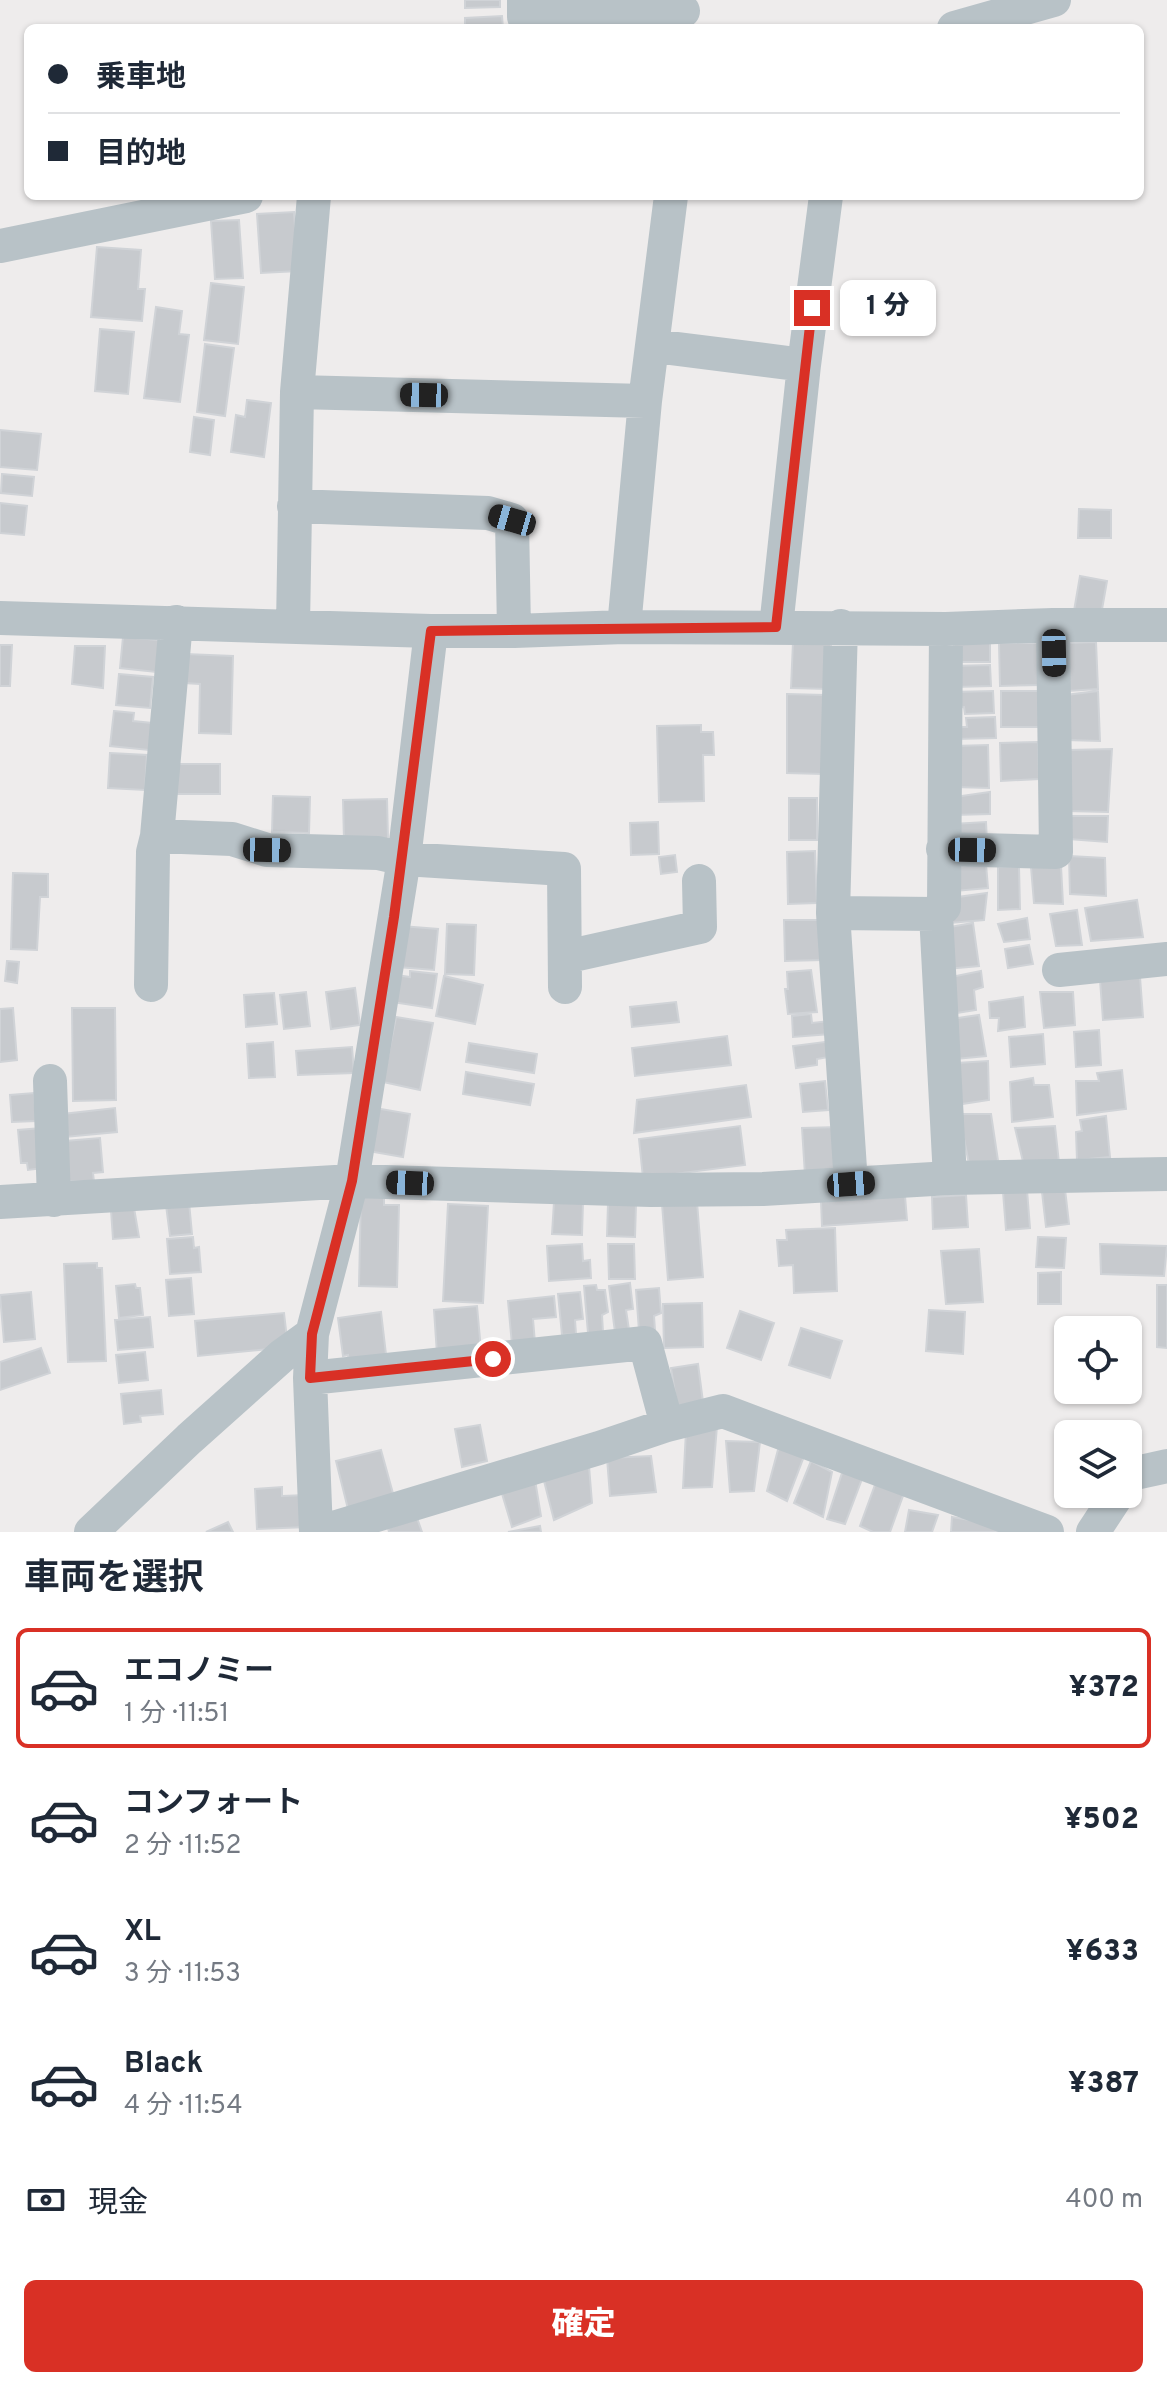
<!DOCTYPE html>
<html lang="ja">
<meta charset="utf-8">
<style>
:root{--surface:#fff;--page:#f2f2f3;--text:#1f2937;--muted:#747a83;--line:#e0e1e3;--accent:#d93025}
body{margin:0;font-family:Overpass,"Noto Sans JP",sans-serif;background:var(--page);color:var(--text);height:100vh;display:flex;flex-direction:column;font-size:30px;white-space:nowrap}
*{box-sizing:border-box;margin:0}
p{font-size:26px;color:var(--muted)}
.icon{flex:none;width:44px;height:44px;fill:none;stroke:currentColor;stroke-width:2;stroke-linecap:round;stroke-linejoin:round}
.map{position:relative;height:1532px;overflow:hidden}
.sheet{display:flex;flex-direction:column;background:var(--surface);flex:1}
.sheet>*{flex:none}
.hud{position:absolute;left:24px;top:24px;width:1120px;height:176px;border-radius:12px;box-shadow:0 2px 6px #0004;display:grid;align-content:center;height:176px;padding:0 24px;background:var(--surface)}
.fabs{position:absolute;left:1054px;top:1316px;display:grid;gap:16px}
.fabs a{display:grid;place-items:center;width:88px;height:88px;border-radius:12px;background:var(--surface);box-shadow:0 2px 6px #0004;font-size:40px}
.end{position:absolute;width:36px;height:36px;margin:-18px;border:10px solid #d93025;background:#fff;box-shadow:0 0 0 4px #fff}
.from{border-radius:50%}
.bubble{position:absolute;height:56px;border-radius:12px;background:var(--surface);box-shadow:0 2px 6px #0004;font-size:26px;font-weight:800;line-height:56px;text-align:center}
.car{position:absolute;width:24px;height:48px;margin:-24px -12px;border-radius:10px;box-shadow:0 0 6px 2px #0007;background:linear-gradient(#222 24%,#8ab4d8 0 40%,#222 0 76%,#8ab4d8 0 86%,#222 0)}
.hud b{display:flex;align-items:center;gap:28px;height:76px;font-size:30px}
.hud b+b{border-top:2px solid var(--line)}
.hud i{width:20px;height:20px;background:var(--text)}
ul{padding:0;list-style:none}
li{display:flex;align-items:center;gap:24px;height:120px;margin:0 16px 12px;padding:0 8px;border:4px solid transparent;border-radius:12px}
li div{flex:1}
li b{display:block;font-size:30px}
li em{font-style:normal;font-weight:800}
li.on{border-color:var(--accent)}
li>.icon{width:72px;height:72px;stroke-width:1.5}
h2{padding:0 24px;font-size:36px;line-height:96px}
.pay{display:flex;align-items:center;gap:20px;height:88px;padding:0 24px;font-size:30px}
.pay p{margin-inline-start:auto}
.action{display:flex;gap:16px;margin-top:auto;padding:16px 24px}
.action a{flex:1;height:92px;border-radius:12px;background:var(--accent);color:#fff;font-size:32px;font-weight:800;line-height:92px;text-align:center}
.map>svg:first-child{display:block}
.building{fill:#c7cace;stroke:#d0d3d7;stroke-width:2}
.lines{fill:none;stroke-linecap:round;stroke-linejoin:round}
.minor{stroke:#b8c2c7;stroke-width:34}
.route{stroke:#d93025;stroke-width:10}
</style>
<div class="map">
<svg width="1167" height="1532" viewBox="0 0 1167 1532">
<rect width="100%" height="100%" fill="#eeecec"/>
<path class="building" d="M465,0H500V7L465,8Z
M502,16L503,28H465V18Z
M294,212L298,271L261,273L257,214Z
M239,220L243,278L215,279L211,221Z
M97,247L141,250L138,289H145L142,321L91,317Z
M211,283L244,287L238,344L204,340Z
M156,307L182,311L179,334L189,335L180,402L144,398Z
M100,329L134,332L128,394L95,391Z
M205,344L234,348L225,416L197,412Z
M247,400L271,403L264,457L231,452L236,415L245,417Z
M194,417L214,420L210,455L190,452Z
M0,430L41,434L37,470L0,467Z
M2,474L34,477L32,496L1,493Z
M0,503L27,506L24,535L0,533Z
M1079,509L1111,510V538H1078Z
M1080,576L1107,581L1101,615L1074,611Z
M123,637L159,640L156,672L120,668Z
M793,642L831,643L829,689L791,688Z
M990,642V662H955L954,643Z
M1096,642L1098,689L1068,691L1066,643Z
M999,643H1039L1040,685L1000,686Z
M0,645H12L10,686H0Z
M75,646H105L103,688L72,684Z
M185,654L233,656L231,734L199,733L200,684L184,683Z
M990,665L991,686L954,687L953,666Z
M119,674L153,677L150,708L116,705Z
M993,691L994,713L965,714L964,707L953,708L952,692Z
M1001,691H1039V727H1001Z
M1098,691L1100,741L1066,740V695Z
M787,694L824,695L823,774L787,773Z
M114,711L134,713L133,721L152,723L149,750L110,746Z
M995,717L996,738L955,739V727H967L966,718Z
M701,725V732H713L714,755H703L704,801L659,802L657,726Z
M1038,742L1039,779L1001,781L1000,743Z
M988,745L989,788L954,787V746Z
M1112,749L1108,812L1067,811L1068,750Z
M110,753L147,755L145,790L108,788Z
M178,764H220V794H177Z
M990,792V814L954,815V797Z
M273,796L310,797L309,833L272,832Z
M789,798H817V840H789Z
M387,799L388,839L344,840L343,800Z
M1069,816H1108L1107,842L1069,839Z
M658,822L659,854L631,855L630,823Z
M986,822L987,842H957L953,824Z
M815,851L817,903L788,904L787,852Z
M675,855L677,872L661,874L659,857Z
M1069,856L1105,858L1106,896L1070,894Z
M986,864L988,888L955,891L953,867Z
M1061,866L1063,904L1034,903L1031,867Z
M998,867H1019L1020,909L998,910Z
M13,873L48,874V897H40L37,950L11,949Z
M987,893L984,920L950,923L951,898Z
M1137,900L1143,937L1091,941L1085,908Z
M1077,910L1082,945L1056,946L1050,914Z
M1027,918L1030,939L1004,942L998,924Z
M784,920H822V960L785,961Z
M973,923L979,966L947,969L944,928Z
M447,924L476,925L474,975L445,974Z
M401,926L438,929L434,970L398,967Z
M1029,945L1033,964L1008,968L1005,949Z
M7,961L19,962L17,983L5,981Z
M811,970L817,1012L788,1014L785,989H788L787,972Z
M410,971L437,974L432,1008L392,1002L396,975L410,977Z
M981,971L983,987L974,990L976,1010L950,1014L946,978Z
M444,976L483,985L475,1024L436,1016Z
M1140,977L1143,1017L1103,1020L1100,980Z
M355,988L360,1025L331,1029L326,992Z
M306,992L310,1026L284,1029L280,995Z
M1040,992H1073L1075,1025L1044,1028Z
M274,993L277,1024L246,1027L244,995Z
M1023,997L1025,1027L998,1031L999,1018H990L989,1002Z
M676,1002L679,1022L632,1027L630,1007Z
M13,1008L17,1060L0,1062V1009Z
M72,1008H115L116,1100L73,1101Z
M811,1014L812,1023L829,1021L830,1034L793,1037L792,1016Z
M979,1015L986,1056L956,1059L951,1019Z
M396,1017L433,1023L420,1090L383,1082Z
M1099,1030L1101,1065L1076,1067L1074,1032Z
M1043,1034L1045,1064L1011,1067L1009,1037Z
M727,1036L731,1065L635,1076L632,1048Z
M832,1041L834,1056L817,1059V1065L796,1068L793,1046Z
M273,1042L275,1077L249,1078L247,1044Z
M469,1043L537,1054L534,1073L466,1062Z
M352,1047L354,1073L298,1075L296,1051Z
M988,1061L989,1100L962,1104L957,1063Z
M1122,1070L1126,1109L1077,1115L1076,1081H1099L1097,1073Z
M466,1072L534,1084L530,1105L463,1094Z
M1033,1078L1034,1085H1049L1053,1117L1012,1122L1010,1082Z
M825,1081L828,1110L803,1112L800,1084Z
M746,1085L751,1117L634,1133L637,1100Z
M34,1093L36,1121L12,1122L10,1095Z
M115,1108L117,1132L65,1137L63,1114Z
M375,1108L410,1114L403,1157L368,1151Z
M959,1114H991L999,1167L970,1169Z
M1106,1116L1110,1157L1077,1160L1076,1132L1082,1131L1080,1120Z
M740,1126L745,1165L643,1178L639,1139Z
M1055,1126L1059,1163L1024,1166L1015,1128Z
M840,1127L842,1173L805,1175L802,1128Z
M41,1128L44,1168L28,1170L27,1163H21L18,1130Z
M100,1138L103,1172L93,1173L94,1182L68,1181L65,1141Z
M1065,1189L1069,1224L1046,1227L1042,1192Z
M1027,1190L1030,1228L1006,1230L1003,1192Z
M361,1193L384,1194V1205H399L397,1287L359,1286Z
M966,1195L968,1227L933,1229L932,1197Z
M905,1196L907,1220L822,1226L821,1201Z
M189,1202L192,1234L170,1236L166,1205Z
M554,1202H583L582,1235L552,1234Z
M697,1202L703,1277L668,1280L662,1204Z
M448,1204L488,1206L483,1303L443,1301Z
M608,1204H636L635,1237L607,1236Z
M134,1208L139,1237L113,1239L111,1210Z
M835,1228L837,1291L794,1293L793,1265L779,1266L777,1240H787L786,1230Z
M193,1237L194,1248L199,1247L201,1272L170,1274L167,1239Z
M1038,1237L1066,1238L1064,1268L1036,1267Z
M582,1244L583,1261L590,1260L591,1278L549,1281L547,1246Z
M608,1244H634L635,1279H609Z
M1100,1244L1167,1246L1164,1276L1101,1274Z
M979,1249L983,1302L946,1304L941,1251Z
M97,1263V1268H102L106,1361L68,1362L64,1264Z
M1061,1272V1304H1038V1273Z
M191,1278L194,1314L169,1316L166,1280Z
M630,1283L633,1309L626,1310L629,1330L615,1332L609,1286Z
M135,1284L136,1288H140L143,1315L119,1318L116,1286Z
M596,1285L597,1290H605L608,1312L602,1315L603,1332L588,1333L584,1286Z
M1157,1285H1167V1348L1157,1347Z
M659,1288L661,1313L654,1316L655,1330L639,1331L636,1290Z
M31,1292L35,1339L4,1342L0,1295Z
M580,1292L583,1319L575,1320L576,1334L562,1335L558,1294Z
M554,1296L556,1317L533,1319L535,1343L512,1345L508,1301Z
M702,1303L703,1347L664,1348L663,1304Z
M477,1306L481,1350L437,1354L434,1310Z
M929,1310L965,1312L963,1354L926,1351Z
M740,1311L774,1323L761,1360L727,1348Z
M381,1312L387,1363L350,1368L348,1355L343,1356L338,1318Z
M284,1313L288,1347L198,1356L195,1321Z
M150,1317L153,1347L118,1350L115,1320Z
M801,1328L842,1341L830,1378L789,1365Z
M41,1348L50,1373L0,1390V1362Z
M145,1352L148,1380L119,1383L116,1355Z
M698,1364L703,1402L677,1406L671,1368Z
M161,1390L163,1414L140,1416L141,1422L124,1424L121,1394Z
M1089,1423L1121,1431L1120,1434H1088Z
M480,1425L487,1461L462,1467L455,1429Z
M717,1426L712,1487L683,1488L686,1431Z
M726,1441L760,1442L754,1491L730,1492Z
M779,1446L806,1451L787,1501L767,1491Z
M381,1450L394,1497L348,1509L336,1461Z
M651,1456L656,1492L610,1496L607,1458Z
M811,1461L832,1472L823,1517L794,1503Z
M589,1466L592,1503L554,1520L543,1477Z
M843,1470L862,1479L845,1524L827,1519Z
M535,1480L541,1516L512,1527L500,1487Z
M876,1482L904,1493L890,1532H873L860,1526Z
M282,1487V1496L306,1495L308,1527L257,1529L255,1489Z
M909,1510L938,1515L932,1532H905Z
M952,1517L999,1525L997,1532H951Z
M417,1518L422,1532H389L388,1528Z
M228,1522L233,1532H206Z
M540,1526L541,1532H508Z"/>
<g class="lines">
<path class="minor" d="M524,0V17L683,11
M954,28L1054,0
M0,246L246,196
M654,346L804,365
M297,392L645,401
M294,506L488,513L512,520L514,631
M0,618L431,631H514L624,627L946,629L1053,625H1167
M293,626L297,392L314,196
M841,626L833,913L851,1184
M624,627L645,401L671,196
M776,627L804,365L826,196
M946,629L944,907L936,914L950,1178
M157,836L232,839L267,850L378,853L404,859L564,869L565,987
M943,849L1056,852L1053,625
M833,913L936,914
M565,957L700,927L699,881
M1059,970L1167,959
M151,985L153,852L157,836L176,622
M50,1081L54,1200
M0,1202L352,1181L651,1190L763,1189L950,1178L1167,1174
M310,1378L645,1343L667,1425
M1128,1479L1131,1474L1167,1466
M91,1532L189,1439L283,1355L312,1334
M316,1532L310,1378L312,1334L352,1181L404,859L431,631
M320,1532L599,1448L667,1425L723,1411L1047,1532
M1093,1532L1118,1494"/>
</g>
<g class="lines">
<path class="route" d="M493,1359L310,1378L312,1334L352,1181L394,917L431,631L776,627L812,308"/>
</g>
</svg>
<div class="fabs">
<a><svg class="icon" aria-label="locate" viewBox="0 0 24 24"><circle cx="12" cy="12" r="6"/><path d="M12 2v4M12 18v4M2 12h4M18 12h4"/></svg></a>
<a><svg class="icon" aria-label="layers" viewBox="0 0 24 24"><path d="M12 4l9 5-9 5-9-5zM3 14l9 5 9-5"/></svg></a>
</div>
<i class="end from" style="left:493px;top:1359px"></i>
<i class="end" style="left:812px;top:308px"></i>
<div class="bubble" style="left:840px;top:280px;width:96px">1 分</div>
<i class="car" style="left:424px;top:395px;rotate:271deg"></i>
<i class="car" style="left:512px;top:520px;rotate:286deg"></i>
<i class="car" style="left:1054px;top:653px;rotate:179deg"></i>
<i class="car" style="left:267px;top:850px;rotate:91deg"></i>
<i class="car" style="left:972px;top:850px;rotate:91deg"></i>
<i class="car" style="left:410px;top:1183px;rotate:272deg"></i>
<i class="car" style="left:851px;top:1184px;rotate:86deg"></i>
<div class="hud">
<b><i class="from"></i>乗車地</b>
<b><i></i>目的地</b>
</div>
</div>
<section class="sheet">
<h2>車両を選択</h2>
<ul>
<li class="on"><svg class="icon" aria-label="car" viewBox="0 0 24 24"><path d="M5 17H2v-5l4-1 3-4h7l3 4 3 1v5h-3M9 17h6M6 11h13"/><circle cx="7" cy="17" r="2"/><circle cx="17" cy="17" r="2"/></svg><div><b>エコノミー</b><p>1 分 · 11:51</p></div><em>¥372</em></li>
<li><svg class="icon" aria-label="car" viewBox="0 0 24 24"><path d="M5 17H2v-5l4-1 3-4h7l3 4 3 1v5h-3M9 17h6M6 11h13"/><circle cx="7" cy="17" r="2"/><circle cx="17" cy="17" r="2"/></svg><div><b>コンフォート</b><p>2 分 · 11:52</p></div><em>¥502</em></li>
<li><svg class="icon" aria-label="car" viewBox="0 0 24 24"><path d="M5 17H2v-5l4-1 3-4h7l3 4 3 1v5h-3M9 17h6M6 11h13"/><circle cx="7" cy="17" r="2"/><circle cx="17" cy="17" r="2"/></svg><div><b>XL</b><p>3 分 · 11:53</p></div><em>¥633</em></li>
<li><svg class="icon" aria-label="car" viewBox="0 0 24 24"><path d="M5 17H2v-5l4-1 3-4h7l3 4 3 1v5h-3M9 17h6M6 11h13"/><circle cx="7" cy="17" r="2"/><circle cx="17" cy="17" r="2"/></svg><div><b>Black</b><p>4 分 · 11:54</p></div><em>¥387</em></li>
</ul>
<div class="pay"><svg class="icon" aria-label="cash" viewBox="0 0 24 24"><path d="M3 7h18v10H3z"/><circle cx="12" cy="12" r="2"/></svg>現金<p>400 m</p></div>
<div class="action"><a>確定</a></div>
</section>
